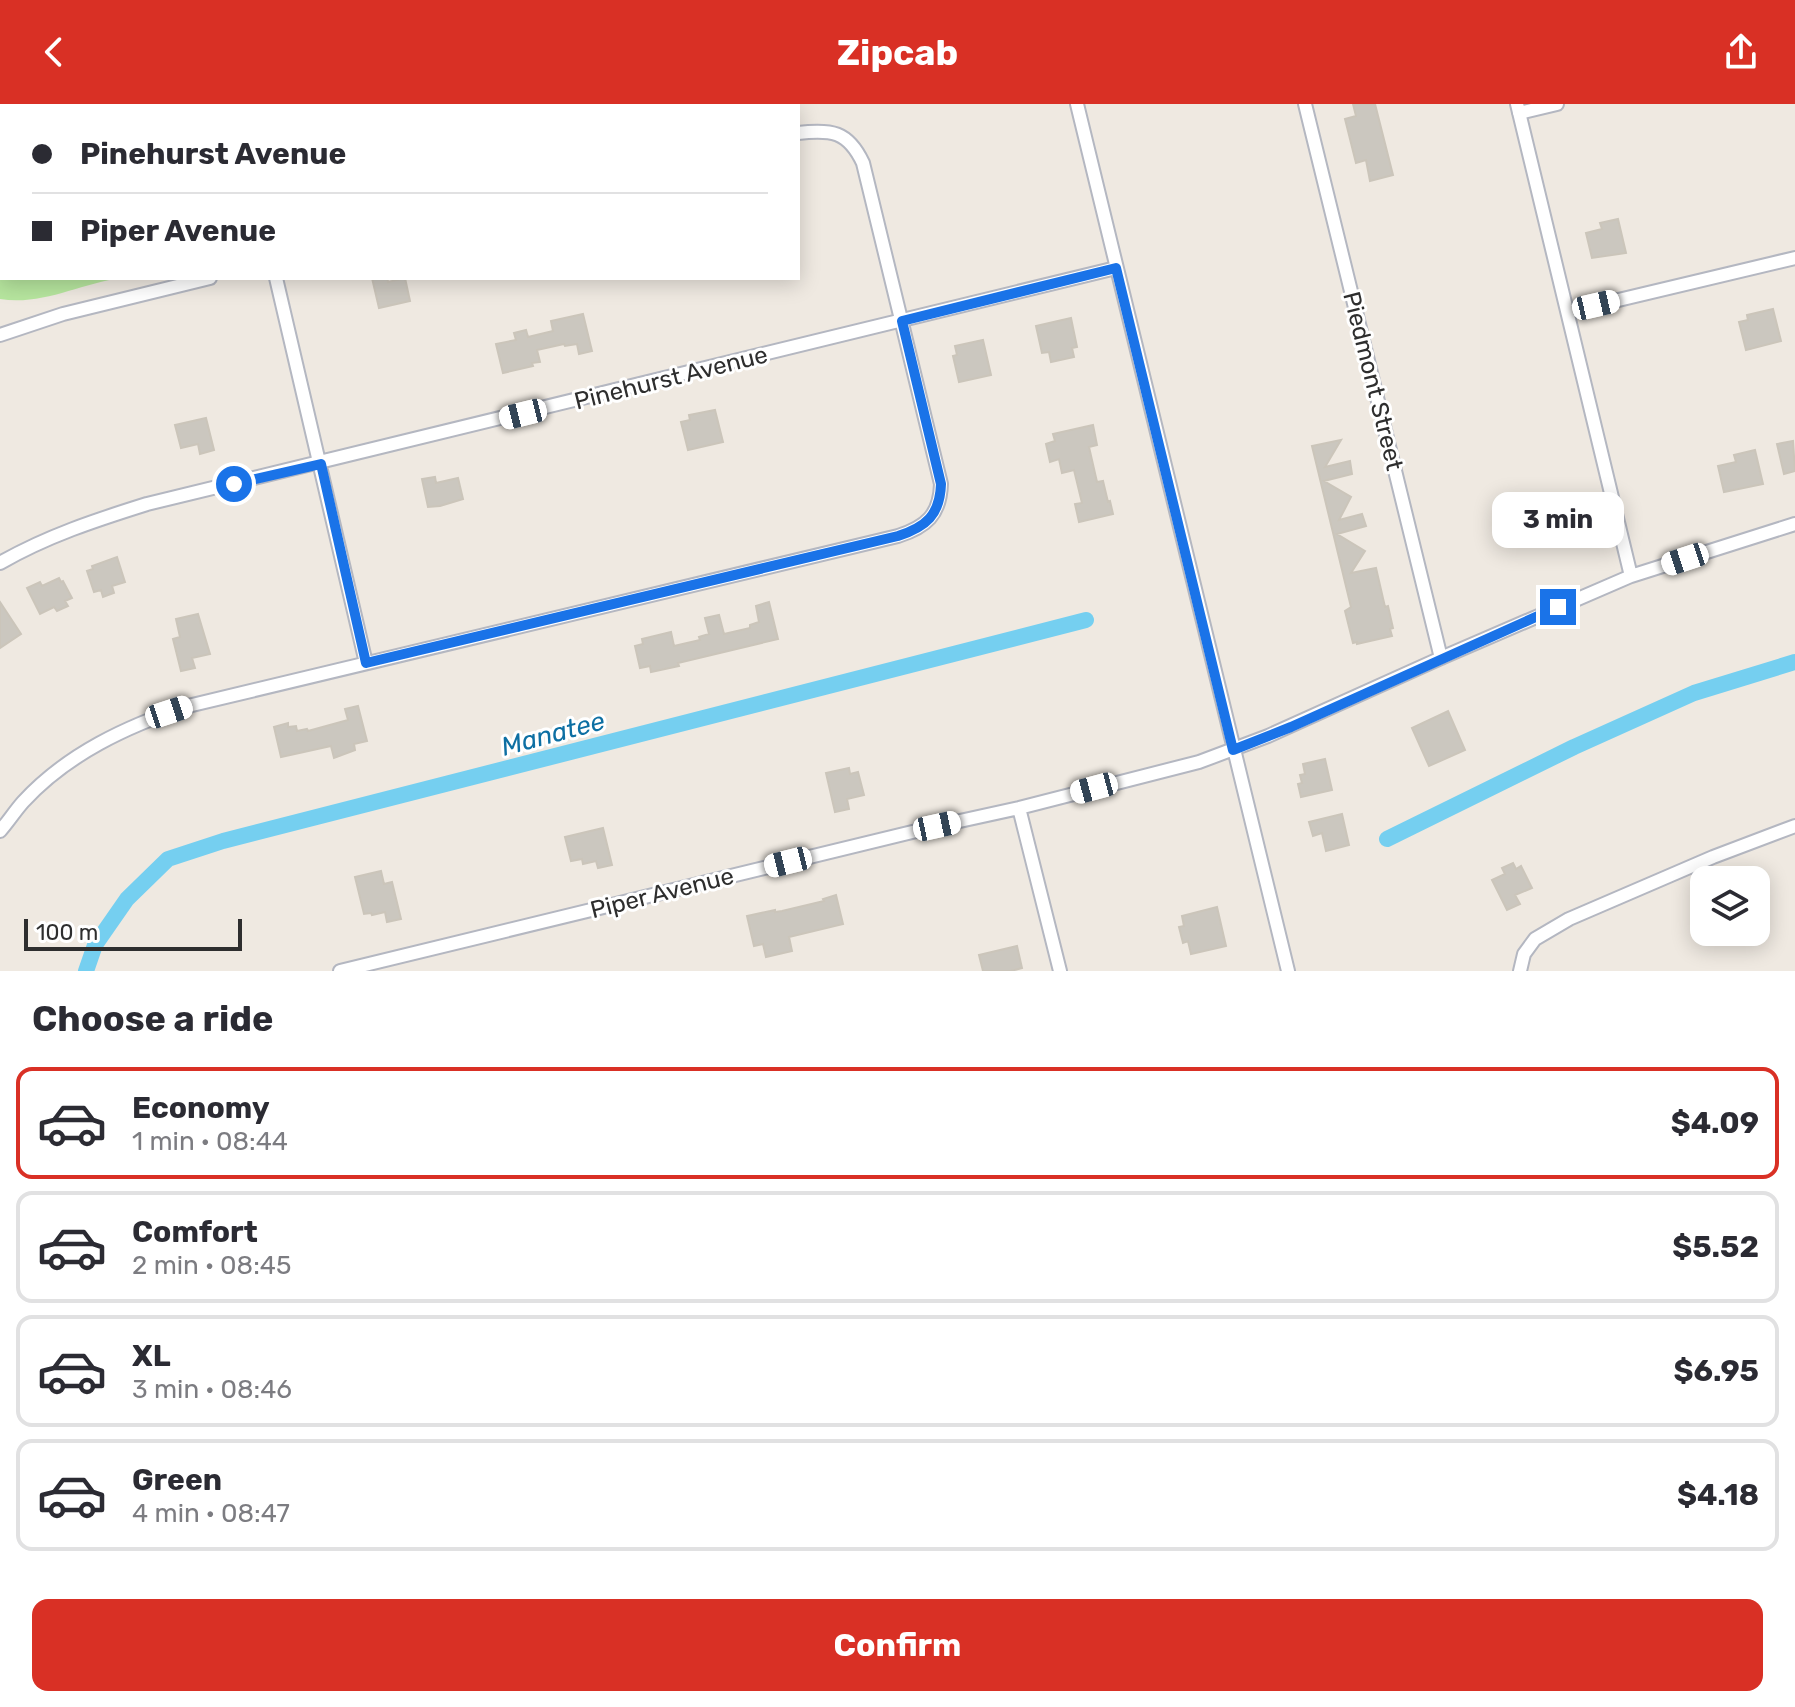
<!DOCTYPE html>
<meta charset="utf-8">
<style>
:root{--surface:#fff;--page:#f2f2f3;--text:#2b2b33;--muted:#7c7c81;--line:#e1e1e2;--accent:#d93025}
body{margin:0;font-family:Rubik,sans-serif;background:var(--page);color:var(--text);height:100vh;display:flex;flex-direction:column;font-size:30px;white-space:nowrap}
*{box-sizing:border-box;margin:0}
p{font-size:26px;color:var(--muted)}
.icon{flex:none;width:44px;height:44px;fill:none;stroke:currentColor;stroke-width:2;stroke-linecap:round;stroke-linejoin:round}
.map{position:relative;height:867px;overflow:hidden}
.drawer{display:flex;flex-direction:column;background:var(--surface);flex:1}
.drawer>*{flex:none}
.guide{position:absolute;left:0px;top:0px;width:800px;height:176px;box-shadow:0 4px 20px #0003;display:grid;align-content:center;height:176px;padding:0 32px;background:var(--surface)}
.fabs{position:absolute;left:1690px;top:762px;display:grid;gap:16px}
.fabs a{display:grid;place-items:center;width:80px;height:80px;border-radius:16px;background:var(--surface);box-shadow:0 4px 20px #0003;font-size:40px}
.scale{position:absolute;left:24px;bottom:20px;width:218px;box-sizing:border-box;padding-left:8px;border:4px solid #2e2e2e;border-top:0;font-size:22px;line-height:28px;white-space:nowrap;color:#2e2e2e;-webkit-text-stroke:6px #fff;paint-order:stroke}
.end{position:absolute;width:36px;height:36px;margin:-18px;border:10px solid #1a73e8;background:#fff;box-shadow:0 0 0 4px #fff}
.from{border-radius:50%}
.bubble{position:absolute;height:56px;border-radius:16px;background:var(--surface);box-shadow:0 4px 20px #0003;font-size:26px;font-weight:700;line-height:56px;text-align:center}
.car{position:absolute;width:24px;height:48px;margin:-24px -12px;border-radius:10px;box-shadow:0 0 6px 2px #0007;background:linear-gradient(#fff 24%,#345 0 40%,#fff 0 76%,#345 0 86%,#fff 0)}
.guide b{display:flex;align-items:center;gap:28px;height:76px;font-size:30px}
.guide b+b{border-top:2px solid var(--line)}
.guide i{width:20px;height:20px;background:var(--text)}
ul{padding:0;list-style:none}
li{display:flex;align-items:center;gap:24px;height:112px;margin:0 16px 12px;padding:0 16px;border:4px solid var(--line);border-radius:16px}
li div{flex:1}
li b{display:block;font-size:30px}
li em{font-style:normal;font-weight:700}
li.on{border-color:var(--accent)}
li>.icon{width:72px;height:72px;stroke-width:1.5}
h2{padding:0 32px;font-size:36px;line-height:96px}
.button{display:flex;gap:16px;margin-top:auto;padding:16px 32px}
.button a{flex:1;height:92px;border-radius:16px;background:var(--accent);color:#fff;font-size:32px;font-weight:700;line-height:92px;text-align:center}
header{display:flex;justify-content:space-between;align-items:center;height:104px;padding:0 32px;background:var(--accent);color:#fff;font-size:36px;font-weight:700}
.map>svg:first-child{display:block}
.green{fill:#b6e59e}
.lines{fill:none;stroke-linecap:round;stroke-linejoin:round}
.canal{stroke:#75cff0;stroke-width:16}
.building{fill:#cbc7bf;stroke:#cbc5ba;stroke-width:2}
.street-casing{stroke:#b4b7c1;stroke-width:16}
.street{stroke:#fff;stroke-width:12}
.route{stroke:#1a73e8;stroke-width:10}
.labels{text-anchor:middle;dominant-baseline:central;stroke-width:6;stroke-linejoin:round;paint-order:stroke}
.street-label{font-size:24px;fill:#2e2e2e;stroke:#fff}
.water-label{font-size:26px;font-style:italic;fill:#0d6fa3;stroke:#fff}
</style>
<header><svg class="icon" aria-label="back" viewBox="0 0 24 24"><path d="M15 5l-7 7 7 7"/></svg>Zipcab<svg class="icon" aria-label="share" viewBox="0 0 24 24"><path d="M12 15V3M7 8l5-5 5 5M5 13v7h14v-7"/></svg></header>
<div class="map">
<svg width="1795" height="867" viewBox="0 0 1795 867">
<rect width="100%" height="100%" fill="#efe9e1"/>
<path class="green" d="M0,0H326L327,2H2V174H120C80,180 41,202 0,195Z"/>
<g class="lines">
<path class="canal" d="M271,2L279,0
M0,74L2,73
M1387,735L1574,643L1694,589L1795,558
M86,867L95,841L127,795L168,755L223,737L1086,516"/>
</g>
<path class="building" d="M1353,0H1375L1393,71L1370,77L1366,56L1356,59L1345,15L1356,12Z
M1618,115L1626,149L1592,154L1586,129L1602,125L1600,119Z
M372,174H387L388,178L405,174L410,197L379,204Z
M1773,205L1781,237L1746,246L1739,218L1748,216L1747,211Z
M583,210L592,247L579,250L577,240L565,242L564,240L537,246L540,258L532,259L533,262L503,269L496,240L516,236L514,229L526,226L528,233L553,227L551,217Z
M1071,214L1077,243L1072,244L1074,253L1051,258L1049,248L1042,249L1036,222Z
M983,236L991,271L959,278L953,252L957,251L955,242Z
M715,306L723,338L688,346L681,318L690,316L689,311Z
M206,314L214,346L200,350L198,340L181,344L175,321Z
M1093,321L1097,341L1089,343L1097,378L1103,377L1108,398L1110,397L1113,410L1079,418L1075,400L1082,399L1074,366L1062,369L1059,355L1050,358L1046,340L1055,337L1053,330Z
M1341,336L1325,363L1350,357L1352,370L1324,377L1351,393L1339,416L1362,410L1366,422L1337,430L1365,447L1351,469L1376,464L1385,503L1388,502L1393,524L1390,525L1392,532L1357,540V538L1353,539L1345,507L1351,503L1312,342Z
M1793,337L1795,367L1784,370L1777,340Z
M1755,346L1763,380L1724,388L1718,362L1736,358L1734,351Z
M435,373L436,379L458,374L463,395L440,402L428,403L422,375Z
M117,453L125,478L112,482L114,489L103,493L101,486L94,488L87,467L93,465L92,462Z
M59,474L61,478L63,477L72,494L65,497L68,502L57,507L54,503L40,510L27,484L40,478L42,482Z
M0,498L21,530L0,544Z
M769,498L778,535L678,559L679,562L651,568L650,562L640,564L635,542L643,540L642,535L671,528L674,542L700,536L699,533L709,530L705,514L719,511L724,530L750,524V521L759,518L756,502Z
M198,510L210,550L192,554L195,564L181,567L173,535L180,533L176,515Z
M358,602L367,637L354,640L355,646L334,654L331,642L281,653L274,623L288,619V623L296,622L297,627L307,625L308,627L348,616L345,605Z
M1448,607L1465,646L1429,662L1412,624Z
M1325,655L1332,686L1301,693L1298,680L1302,679L1300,671L1305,670L1303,660Z
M849,664L850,670L858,668L864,691L847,695L849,705L835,708L826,669Z
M1342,710L1349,741L1326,747L1322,729L1313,732L1309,718Z
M603,724L612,761L598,764L596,757L583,760L582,755L571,757L565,733Z
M1513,759L1516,765L1521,762L1532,784L1515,791L1520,800L1507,806L1492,776L1505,770L1502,764Z
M381,767L384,780L392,778L401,815L387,818L385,808L372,811L371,809L364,810L355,773Z
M836,791L843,820L789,833L792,847L766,853L763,840L754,842L747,812L775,806V808L782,807L824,797L823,795Z
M1217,803L1226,842L1191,850L1188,837L1183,839L1179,823L1184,822L1182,812Z
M1017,842L1022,864L1011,867H983L979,851Z"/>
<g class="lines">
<defs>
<path id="street" d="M1077,0L1288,867
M1305,0L1441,554
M1517,0L1631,472
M1519,9L1557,0
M276,174L366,559
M1568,208L1795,154
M0,231L63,210L210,174
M0,459C47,432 96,416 147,400L1116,164
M1019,704L1060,867
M0,727C8,718 15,707 23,698C67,650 127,622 188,602L898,432C926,423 940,411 941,380L863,59C848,27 831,25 798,29
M340,867L937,722L1019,704L1199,658L1268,632L1441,554L1631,472L1795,420
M1520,867L1524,850L1535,835L1569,815L1713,753L1795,722"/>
</defs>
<use href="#street" class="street-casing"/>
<use href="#street" class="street"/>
</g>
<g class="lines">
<path class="route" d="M234,380L321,360L366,559L898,432C926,423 940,411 941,380L902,217L1116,164L1233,646L1291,623L1558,503"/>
</g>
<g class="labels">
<g class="street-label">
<text transform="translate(671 274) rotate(-14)">Pinehurst Avenue</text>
<text transform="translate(1373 277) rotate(76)">Piedmont Street</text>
<text transform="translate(662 789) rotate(-14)">Piper Avenue</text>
</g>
<g class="water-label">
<text transform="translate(553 630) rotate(-15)">Manatee</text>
</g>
</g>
</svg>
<div class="fabs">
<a><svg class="icon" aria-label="layers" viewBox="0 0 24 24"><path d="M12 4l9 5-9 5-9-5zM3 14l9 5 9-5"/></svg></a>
</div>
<div class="scale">100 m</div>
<i class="end from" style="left:234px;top:380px"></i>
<i class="end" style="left:1558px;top:503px"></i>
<div class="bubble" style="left:1492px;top:388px;width:132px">3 min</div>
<i class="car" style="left:1596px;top:201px;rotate:77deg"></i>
<i class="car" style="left:523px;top:310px;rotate:256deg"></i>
<i class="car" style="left:1685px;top:455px;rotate:252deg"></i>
<i class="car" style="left:169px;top:608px;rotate:72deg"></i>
<i class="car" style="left:1094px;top:684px;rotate:255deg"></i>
<i class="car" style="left:937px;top:722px;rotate:78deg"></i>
<i class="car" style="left:788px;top:758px;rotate:256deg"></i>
<div class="guide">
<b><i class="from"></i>Pinehurst Avenue</b>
<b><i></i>Piper Avenue</b>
</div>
</div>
<section class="drawer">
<h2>Choose a ride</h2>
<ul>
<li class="on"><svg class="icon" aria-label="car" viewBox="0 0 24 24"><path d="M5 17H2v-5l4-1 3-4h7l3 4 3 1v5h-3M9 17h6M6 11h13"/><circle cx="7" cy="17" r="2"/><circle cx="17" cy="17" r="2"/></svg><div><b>Economy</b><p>1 min · 08:44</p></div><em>$4.09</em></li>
<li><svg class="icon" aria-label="car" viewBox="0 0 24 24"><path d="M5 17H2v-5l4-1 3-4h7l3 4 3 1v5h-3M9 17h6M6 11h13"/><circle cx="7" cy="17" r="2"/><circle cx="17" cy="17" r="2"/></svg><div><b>Comfort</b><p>2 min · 08:45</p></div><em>$5.52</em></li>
<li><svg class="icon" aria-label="car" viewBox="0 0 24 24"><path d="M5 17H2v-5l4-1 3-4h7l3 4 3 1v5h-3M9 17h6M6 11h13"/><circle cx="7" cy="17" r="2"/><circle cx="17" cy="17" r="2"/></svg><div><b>XL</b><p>3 min · 08:46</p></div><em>$6.95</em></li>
<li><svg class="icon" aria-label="car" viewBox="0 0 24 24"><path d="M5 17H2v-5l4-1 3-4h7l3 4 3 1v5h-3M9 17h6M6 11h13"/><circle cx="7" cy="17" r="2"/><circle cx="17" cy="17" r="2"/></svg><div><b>Green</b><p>4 min · 08:47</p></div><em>$4.18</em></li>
</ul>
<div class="button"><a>Confirm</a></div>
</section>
